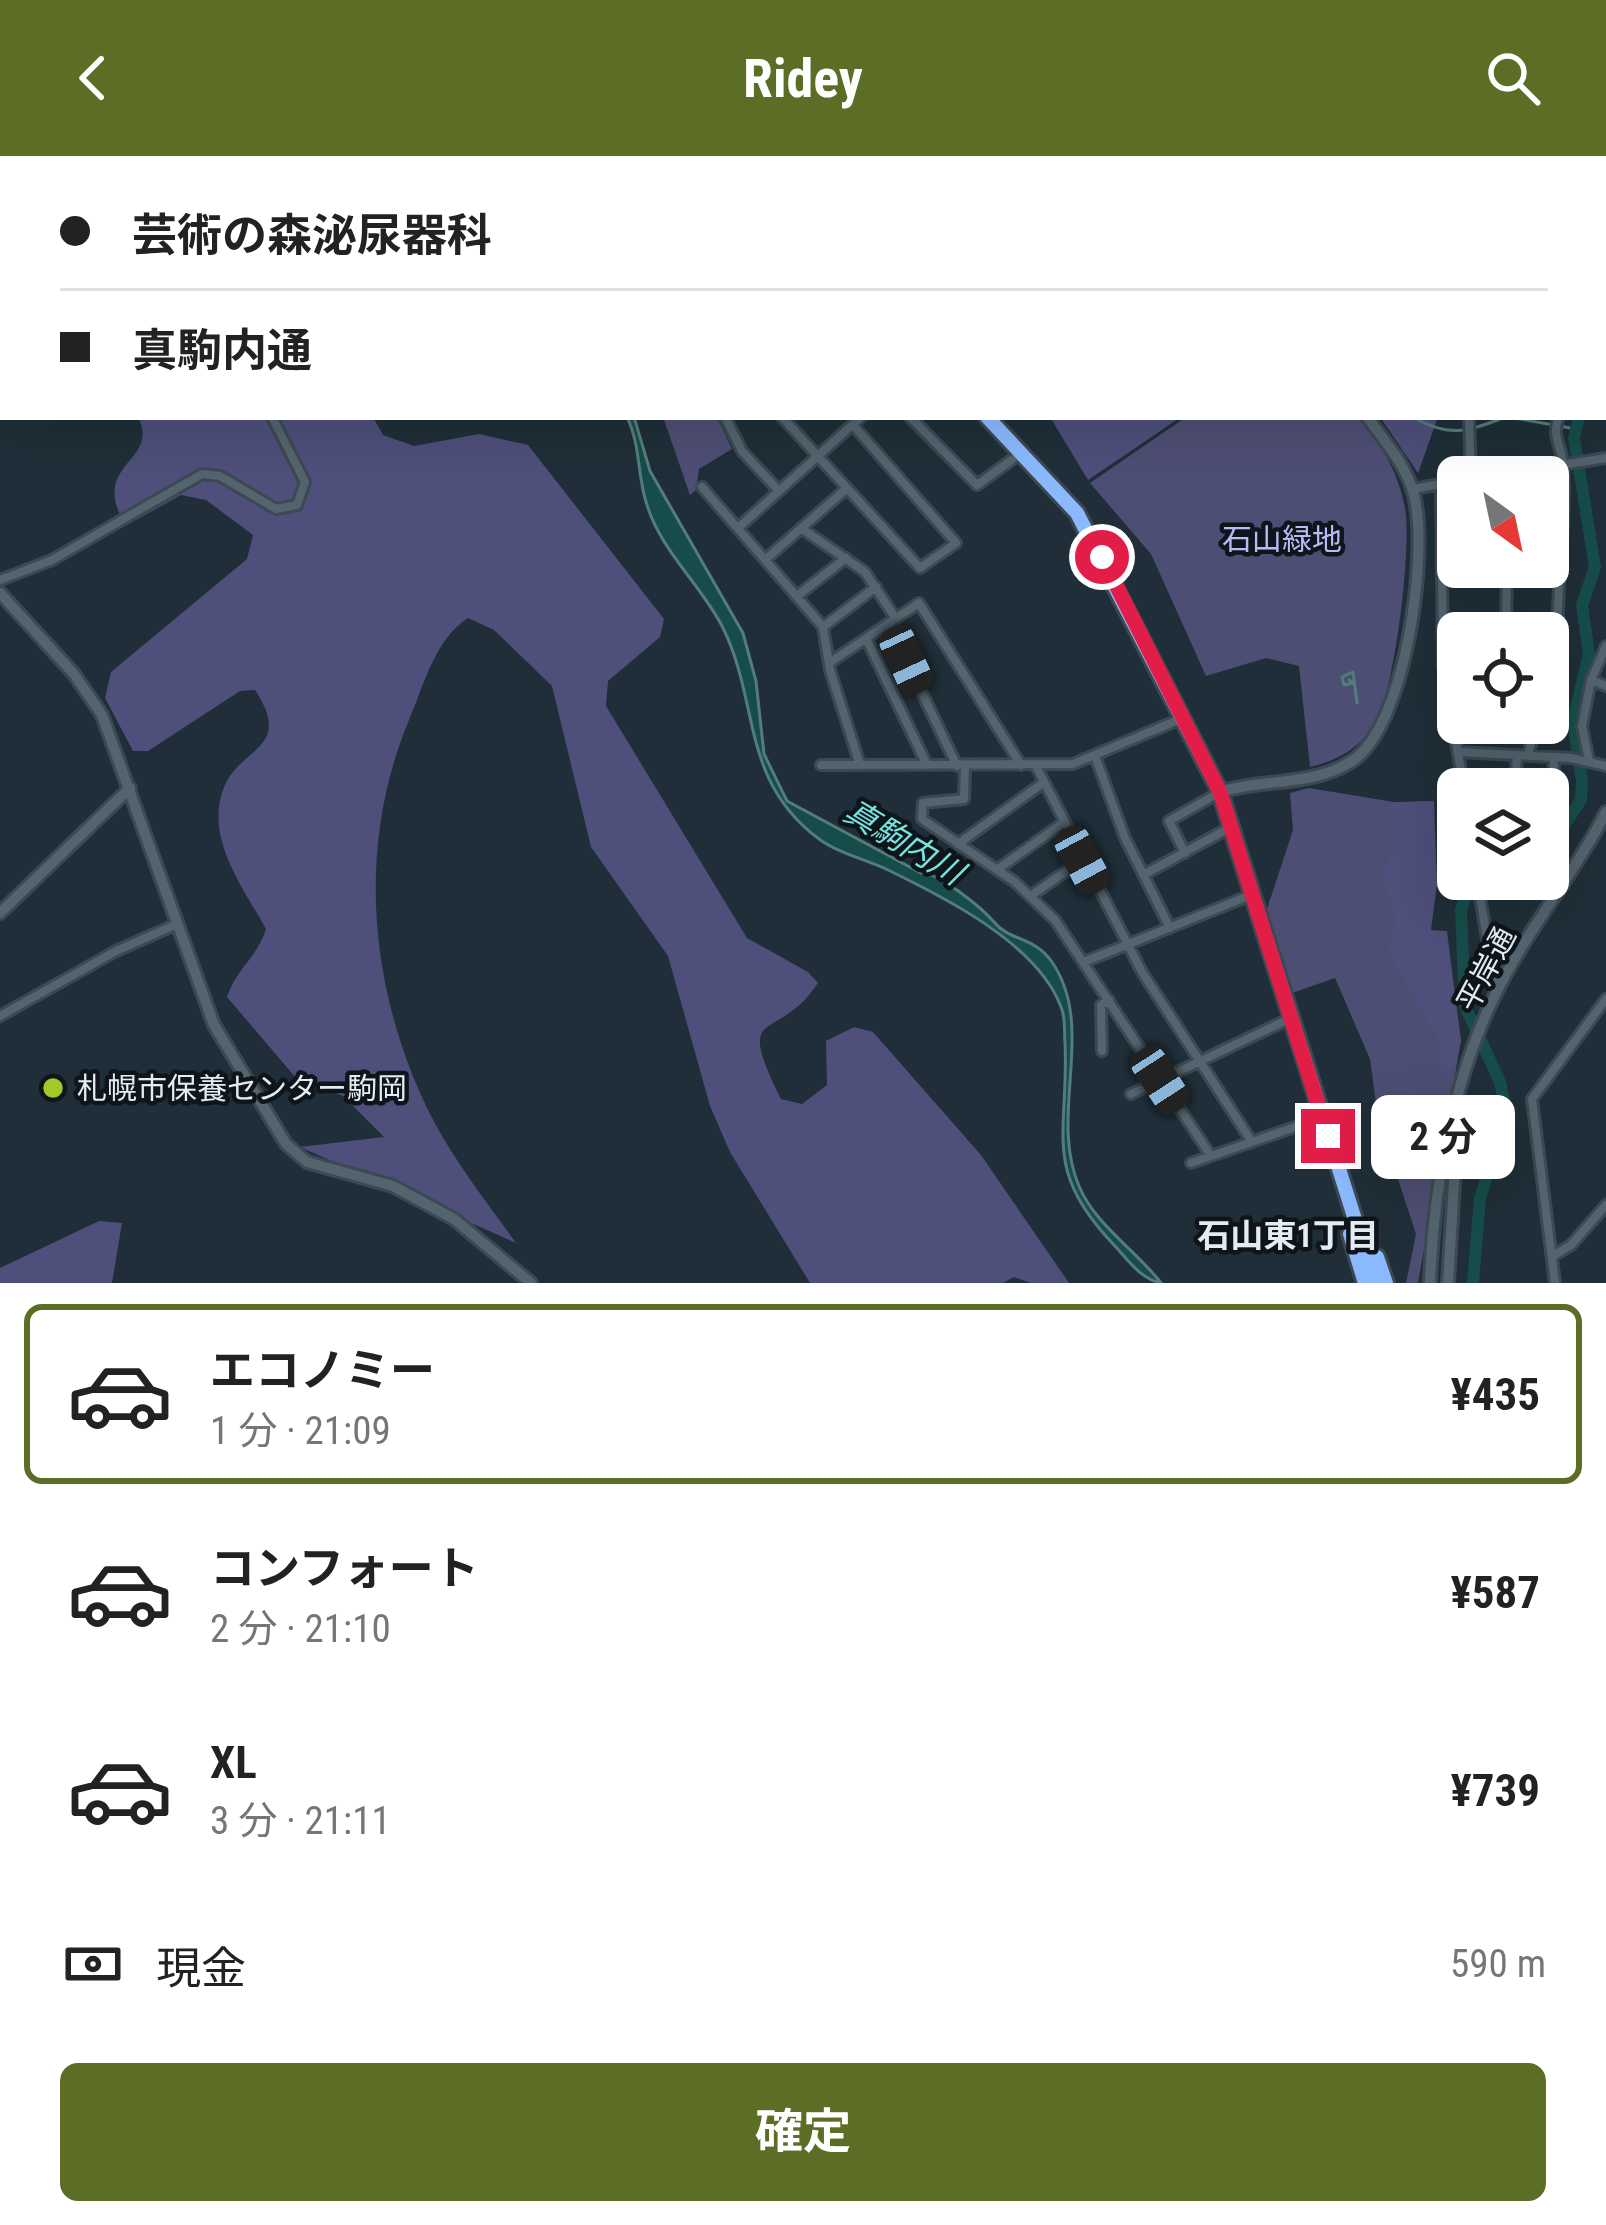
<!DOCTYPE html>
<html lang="ja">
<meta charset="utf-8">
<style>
:root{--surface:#fff;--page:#f6f6f6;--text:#222;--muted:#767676;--line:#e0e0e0;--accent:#5c6d25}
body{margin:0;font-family:"Roboto Condensed","Noto Sans JP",sans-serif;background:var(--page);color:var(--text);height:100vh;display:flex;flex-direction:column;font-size:45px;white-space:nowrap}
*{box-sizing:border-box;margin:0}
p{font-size:39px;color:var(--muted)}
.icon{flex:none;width:66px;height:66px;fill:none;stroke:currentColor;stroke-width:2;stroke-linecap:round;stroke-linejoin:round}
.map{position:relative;height:1127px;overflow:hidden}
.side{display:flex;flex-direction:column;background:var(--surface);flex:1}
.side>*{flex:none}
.top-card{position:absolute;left:0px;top:0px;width:1608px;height:264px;box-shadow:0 12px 48px #0002;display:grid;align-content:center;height:264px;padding:0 60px;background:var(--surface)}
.needle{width:78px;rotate:147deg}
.buttons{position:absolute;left:1437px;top:300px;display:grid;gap:24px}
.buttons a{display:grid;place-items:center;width:132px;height:132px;border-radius:18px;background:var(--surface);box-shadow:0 12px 48px #0002;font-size:60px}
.end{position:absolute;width:54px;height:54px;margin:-27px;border:15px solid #e11d48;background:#fff;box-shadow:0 0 0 6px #fff}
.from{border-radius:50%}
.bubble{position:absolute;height:84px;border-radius:18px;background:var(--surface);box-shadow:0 12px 48px #0002;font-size:39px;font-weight:700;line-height:84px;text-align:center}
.car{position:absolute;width:36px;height:72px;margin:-36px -18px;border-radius:15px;box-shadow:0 0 9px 3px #0007;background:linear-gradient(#222 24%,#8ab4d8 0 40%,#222 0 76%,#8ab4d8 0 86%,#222 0)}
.top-card b{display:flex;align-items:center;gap:42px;height:114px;font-size:45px}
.top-card b+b{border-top:3px solid var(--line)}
.top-card i{width:30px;height:30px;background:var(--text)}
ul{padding:21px 0 0;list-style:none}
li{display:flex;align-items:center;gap:36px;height:180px;margin:0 24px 18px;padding:0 36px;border:6px solid transparent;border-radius:18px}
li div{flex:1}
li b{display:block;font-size:45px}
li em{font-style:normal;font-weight:700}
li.on{border-color:var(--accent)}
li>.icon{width:108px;height:108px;stroke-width:1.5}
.pay{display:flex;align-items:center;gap:30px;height:132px;padding:0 60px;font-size:45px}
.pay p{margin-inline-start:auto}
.button{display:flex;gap:24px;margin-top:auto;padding:24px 60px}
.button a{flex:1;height:138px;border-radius:18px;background:var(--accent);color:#fff;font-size:48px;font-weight:700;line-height:138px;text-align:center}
header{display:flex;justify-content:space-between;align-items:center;height:156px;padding:0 60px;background:var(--accent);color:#fff;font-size:54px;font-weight:700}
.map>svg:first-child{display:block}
.green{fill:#4d4e73}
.forest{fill:#4e4f7a}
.water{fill:#164d4a;stroke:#537d7c;stroke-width:3}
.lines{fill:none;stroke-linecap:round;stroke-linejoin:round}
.stream{stroke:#537d7c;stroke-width:3}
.river{stroke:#164d4a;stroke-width:12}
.street-casing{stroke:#3c4952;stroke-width:14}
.secondary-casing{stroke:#3c4952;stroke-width:16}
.highway-casing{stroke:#3c4952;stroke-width:20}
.street{stroke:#53646f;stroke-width:8}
.secondary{stroke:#53646f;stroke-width:10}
.highway{stroke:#8bb9fe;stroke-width:14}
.route{stroke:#e11d48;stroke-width:15}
.poi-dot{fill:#a2c928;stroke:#0f151a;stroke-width:4.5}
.labels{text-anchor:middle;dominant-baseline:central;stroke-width:9;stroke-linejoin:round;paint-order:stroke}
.park-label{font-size:30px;fill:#b8bcf4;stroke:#0f151a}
.street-label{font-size:30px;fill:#e2ecf2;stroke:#0f151a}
.poi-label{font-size:30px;fill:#e2ecf2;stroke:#0f151a;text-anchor:start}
.water-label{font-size:33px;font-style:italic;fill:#77e2dd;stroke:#0f151a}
.neighbourhood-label{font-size:33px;font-weight:bold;fill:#e2ecf2;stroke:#0f151a}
</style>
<header><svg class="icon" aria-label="back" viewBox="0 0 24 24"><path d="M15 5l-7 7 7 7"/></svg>Ridey<svg class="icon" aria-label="search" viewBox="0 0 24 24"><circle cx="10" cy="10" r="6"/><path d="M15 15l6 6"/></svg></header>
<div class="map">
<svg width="1606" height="1127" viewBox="0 0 1606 1127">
<rect width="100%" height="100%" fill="#1f2e38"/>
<path class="green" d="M663,261H717L732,293L699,313L696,334L690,339Z
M1186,261H1359C1381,287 1399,318 1405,352C1412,392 1395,529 1377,564C1363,591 1338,604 1310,611L1299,510L1266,502L1206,520L1151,398L1090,327Z
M1309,632L1394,646L1434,645L1437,728L1431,774L1447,775L1461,885L1418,1127H1406L1416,1078L1378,962L1370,903L1335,822L1292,837L1266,756L1293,674L1290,637Z"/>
<path class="forest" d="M138,261H373L383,279L414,290L479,278L528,289L664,463L660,481L608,525L606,550L747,782L808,816L818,827C776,890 733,846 781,943L802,948L827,929L826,885L854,871L873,876L981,999L1069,1127H1031L1014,1121L1003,1127H810L730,996L710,950L668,800L591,691L552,530L494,474L468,462C435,483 424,529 409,564C356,691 369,833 429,956C452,1002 486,1045 516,1087L300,991L384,981L343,940L296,922L227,841C236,813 258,800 266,773C244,733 205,683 223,634C238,590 295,595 255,534L240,535L148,595H133L105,542L111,516L247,403L253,379L206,344L181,339L138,363L120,359C96,306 160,304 138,261Z
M1050,261H1181L1088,324Z
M1380,261H1438L1418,317Z
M1432,645L1437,728L1430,775H1445L1461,885L1449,919L1440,911L1437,881L1387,794L1396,767L1382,716L1402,679L1390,647Z
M99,1065L122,1067L112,1127H0V1112Z"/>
<path class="water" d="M627,261H634L650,315L743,477L756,525L764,598L787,645L921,717C937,715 982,752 994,766C1009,785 1034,780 1052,806C1097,872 1048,958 1079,1030C1095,1069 1137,1095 1161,1127C1141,1123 1129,1105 1114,1089C1041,1013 1069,978 1065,887C1064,875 1066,862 1061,851C1038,788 944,741 886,713C864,703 838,697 819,683C740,624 760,547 723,472C702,430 661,395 647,349C637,320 641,290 627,261Z"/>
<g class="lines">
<path class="stream" d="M1166,0L1167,3
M1340,0L1341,3
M1413,261C1449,282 1467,276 1505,261
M1509,261L1576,273
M1349,524L1353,527L1344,529L1342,521L1353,516L1357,547"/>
<path class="river" d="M1605,216L1606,214
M1548,694L1581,644L1582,625L1573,565L1589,498L1582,449L1595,411L1574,282L1579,261
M1473,1127L1480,1042L1507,959L1500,926L1465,850L1461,753L1469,733L1484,723"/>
<defs>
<path id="street" d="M599,0L601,3
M666,0L668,3
M691,0L693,3
M1519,0V3
M706,3L711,0
M1589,3L1592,0
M1605,61L1606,60
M1605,91H1606
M725,261L742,295L779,335
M782,261L920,412L956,387L853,269
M910,261L977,329L1021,297
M1469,261L1471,321
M1487,321L1606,302
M1441,328L1443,509L1464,633
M702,331L823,471L830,514L860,609
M1413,333L1458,325
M738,372L861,261
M801,372L865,416L896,463
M766,403L846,333
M0,424L52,404L202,318L220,320L276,353L297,349L305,326L272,261
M797,440L846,402
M889,468L957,610
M823,471L876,431
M1506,477L1507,411
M867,484L927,609
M1606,490L1591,524L1606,530
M832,505L919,447L1021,609
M1548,518H1561C1551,448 1568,376 1563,307C1561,289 1551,279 1559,261
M1459,596L1571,602L1606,610
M1528,599L1536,567
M1095,600L1125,682L1170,772
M1589,605L1582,570L1591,524
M821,609L1073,608L1183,562
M965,610L964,643L923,647L922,663L1015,726L1055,764L1211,1000
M1036,610L1142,816L1252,986
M1515,633L1517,599
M1548,674L1553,666L1554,601
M958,688L1043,627
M1185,697L1169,665L1220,636
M998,713L1063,667
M1145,718L1229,672
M1477,723L1496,835
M1032,739L1082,704
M1084,806L1251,739
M0,860L116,795L177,768
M1102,895L1101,849L1109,844
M1131,938L1289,863
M1191,1007L1321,962
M1553,1100L1571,1089L1606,1049
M1555,1127L1532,943L1606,843"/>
<path id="secondary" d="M1112,0L1114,3
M0,437L74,518L102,559L214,869L286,988L307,1006L393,1030L454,1063L531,1127
M1220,636C1264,622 1312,631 1352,605C1406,570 1429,397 1414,339C1407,310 1384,284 1367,261
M0,757L130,632
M1430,1127C1433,1032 1453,924 1495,839C1526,775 1574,719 1606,656
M1448,1127L1457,978"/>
<path id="highway" d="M778,0L780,3
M987,261L1077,357L1220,636L1375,1127
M1350,1078L1365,1127
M1377,1101L1386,1127"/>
</defs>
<use href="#street" class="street-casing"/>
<use href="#secondary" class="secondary-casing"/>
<use href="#highway" class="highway-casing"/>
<use href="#street" class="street"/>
<use href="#secondary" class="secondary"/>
<use href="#highway" class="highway"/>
</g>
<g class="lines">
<path class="route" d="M1102,401L1220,636L1328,980"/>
</g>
<circle class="poi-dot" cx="53" cy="932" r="12"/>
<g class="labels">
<g class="park-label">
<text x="1282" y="383">石山緑地</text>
</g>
<g class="street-label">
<text transform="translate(1486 813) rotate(-62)">平岸通</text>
</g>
<g class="poi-label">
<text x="77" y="932">札幌市保養センター駒岡</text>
</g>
<g class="water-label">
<text transform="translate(904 686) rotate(31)">真駒内川</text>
</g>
<g class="neighbourhood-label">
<text x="1288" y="1079">石山東1丁目</text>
</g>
</g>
</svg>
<div class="buttons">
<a><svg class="needle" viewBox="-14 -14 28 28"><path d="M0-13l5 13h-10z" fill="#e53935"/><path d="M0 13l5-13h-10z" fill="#767676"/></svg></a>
<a><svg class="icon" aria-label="locate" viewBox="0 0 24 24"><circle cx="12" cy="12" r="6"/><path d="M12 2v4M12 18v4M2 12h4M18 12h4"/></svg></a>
<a><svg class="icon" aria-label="layers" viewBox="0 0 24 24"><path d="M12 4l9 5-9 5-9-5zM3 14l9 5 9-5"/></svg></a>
</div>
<i class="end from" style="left:1102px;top:401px"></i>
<i class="end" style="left:1328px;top:980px"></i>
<div class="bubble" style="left:1371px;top:939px;width:144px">2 分</div>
<i class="car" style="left:906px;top:504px;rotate:155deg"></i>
<i class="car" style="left:1082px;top:704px;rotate:152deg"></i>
<i class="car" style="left:1160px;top:924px;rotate:147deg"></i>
<div class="top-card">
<b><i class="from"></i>芸術の森泌尿器科</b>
<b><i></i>真駒内通</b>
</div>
</div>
<section class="side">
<ul>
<li class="on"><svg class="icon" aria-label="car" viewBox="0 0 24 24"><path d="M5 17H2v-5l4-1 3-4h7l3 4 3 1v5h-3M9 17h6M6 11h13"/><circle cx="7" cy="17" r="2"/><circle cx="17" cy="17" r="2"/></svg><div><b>エコノミー</b><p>1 分 · 21:09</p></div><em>¥435</em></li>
<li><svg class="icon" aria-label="car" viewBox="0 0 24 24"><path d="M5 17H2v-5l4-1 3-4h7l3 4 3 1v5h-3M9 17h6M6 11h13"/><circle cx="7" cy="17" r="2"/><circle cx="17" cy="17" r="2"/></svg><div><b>コンフォート</b><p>2 分 · 21:10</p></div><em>¥587</em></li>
<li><svg class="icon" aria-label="car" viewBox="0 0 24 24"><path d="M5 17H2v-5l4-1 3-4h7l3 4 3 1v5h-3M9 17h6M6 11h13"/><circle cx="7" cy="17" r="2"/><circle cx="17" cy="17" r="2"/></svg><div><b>XL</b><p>3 分 · 21:11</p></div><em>¥739</em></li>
</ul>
<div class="pay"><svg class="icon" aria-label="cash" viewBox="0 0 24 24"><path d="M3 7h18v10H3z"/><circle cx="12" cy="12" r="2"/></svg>現金<p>590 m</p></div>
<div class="button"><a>確定</a></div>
</section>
